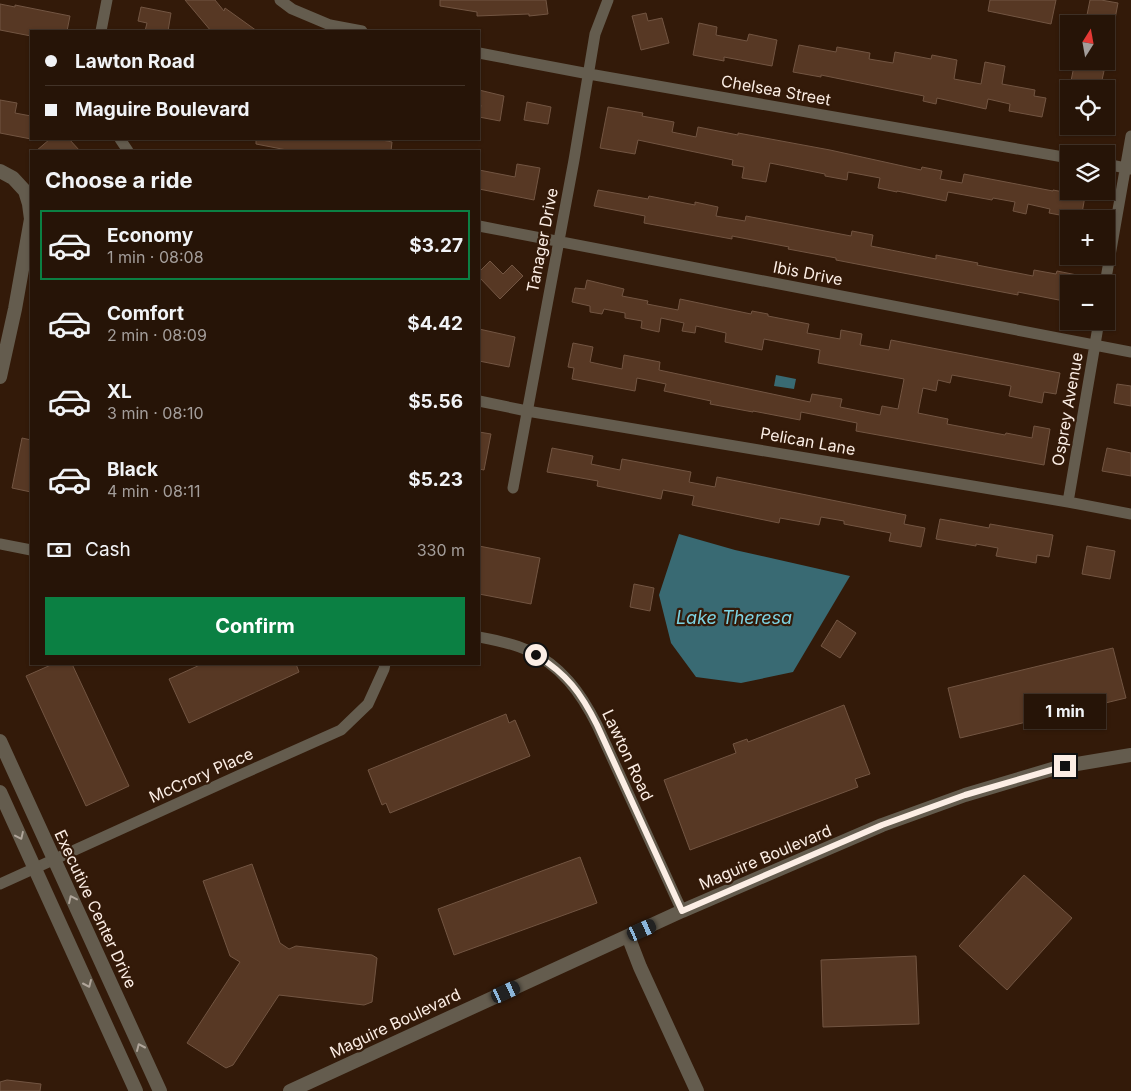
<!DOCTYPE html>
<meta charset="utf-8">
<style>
:root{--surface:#261407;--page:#2e1d11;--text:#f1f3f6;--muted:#a49e9b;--line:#423328;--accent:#0b8043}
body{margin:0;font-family:Inter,sans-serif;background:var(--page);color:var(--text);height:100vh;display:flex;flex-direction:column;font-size:19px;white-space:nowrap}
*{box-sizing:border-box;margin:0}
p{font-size:16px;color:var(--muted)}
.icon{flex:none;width:28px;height:28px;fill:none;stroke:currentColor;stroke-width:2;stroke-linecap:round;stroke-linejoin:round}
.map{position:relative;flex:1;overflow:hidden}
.details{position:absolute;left:30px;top:150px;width:450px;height:515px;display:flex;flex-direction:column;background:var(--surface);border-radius:0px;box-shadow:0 1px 4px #0004,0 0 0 1px var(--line)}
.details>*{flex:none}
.guide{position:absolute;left:30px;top:30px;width:450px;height:110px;border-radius:0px;box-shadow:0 1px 4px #0004,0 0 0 1px var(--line);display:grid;align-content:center;height:110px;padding:0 15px;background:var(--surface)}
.needle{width:32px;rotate:11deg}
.buttons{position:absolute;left:1060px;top:15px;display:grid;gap:10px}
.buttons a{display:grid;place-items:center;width:55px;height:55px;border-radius:0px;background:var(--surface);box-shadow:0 1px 4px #0004,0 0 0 1px var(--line);font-size:25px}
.end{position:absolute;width:22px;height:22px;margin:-11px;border:6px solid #fceee5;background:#111;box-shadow:0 0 0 2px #111}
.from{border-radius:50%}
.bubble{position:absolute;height:35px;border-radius:0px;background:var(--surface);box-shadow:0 1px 4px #0004,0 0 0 1px var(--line);font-size:16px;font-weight:700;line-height:35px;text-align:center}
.car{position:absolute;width:15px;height:30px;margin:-15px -8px;border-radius:6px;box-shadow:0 0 4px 1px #0007;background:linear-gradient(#222 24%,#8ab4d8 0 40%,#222 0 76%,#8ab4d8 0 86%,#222 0)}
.guide b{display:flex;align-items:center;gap:18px;height:48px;font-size:19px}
.guide b+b{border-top:1px solid var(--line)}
.guide i{width:12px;height:12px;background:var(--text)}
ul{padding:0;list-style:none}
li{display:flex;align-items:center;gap:15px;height:70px;margin:0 10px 8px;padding:0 5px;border:2px solid transparent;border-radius:0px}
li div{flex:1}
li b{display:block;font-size:19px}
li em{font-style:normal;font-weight:700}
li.selected{border-color:var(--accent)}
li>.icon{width:45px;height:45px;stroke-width:1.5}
h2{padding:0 15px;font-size:22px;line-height:60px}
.pay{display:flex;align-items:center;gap:12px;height:55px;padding:0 15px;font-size:19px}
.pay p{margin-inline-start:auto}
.action{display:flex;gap:10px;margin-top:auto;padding:10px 15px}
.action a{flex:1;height:58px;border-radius:0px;background:var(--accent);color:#fff;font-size:20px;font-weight:700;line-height:58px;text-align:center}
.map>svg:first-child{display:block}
.water{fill:#396a73}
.building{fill:#573824;stroke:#725542}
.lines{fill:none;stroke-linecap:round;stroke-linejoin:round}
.minor{stroke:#645c4e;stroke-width:11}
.tertiary{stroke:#645c4e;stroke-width:14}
.oneway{stroke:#b0a59a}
.route{stroke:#fceee5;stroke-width:6}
.labels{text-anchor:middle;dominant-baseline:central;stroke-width:4.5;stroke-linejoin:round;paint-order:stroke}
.street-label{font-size:16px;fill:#fceee5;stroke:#331a09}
.water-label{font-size:18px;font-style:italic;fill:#7dd2e1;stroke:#331a09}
</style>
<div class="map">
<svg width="1131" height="1091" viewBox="0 0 1131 1091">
<rect width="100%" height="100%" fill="#331a09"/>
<path class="water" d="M776,375L796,379L794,389L774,386Z
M679,534L735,550L850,576L793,672L741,683L696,677L671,643L659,595Z"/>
<path class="building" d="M185,0H215L224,11L225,8L257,31H211Z
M440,0H546L548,14L529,16V14L477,16V12L440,6Z
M990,0H1056L1051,24L988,11Z
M1090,0H1101L1118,3L1114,24H1095L1096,22L1086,20Z
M0,4L15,7V5L70,16L67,31H31V36L0,30Z
M141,7L171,13L168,31H145L147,23L138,21Z
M646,13L648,21L662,18L669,43L641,50L632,16Z
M699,23L717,27L716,35L747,41L749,34L777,40L772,66L724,57V61L693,55Z
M799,45L836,52L837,47L870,53L869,59L893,63L895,52L931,59L932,55L957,60L954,79L981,84L985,62L1005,66L1002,84L1035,90L1034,96L1046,98L1042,117L1009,111L1010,104L988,99L986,109L937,98L936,104L923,101L924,96L821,75V77L793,72Z
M1075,61H1095L1093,69L1104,71L1100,89H1071L1072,81H1071Z
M479,90L504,96L500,121L479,117L481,105H479Z
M0,100L17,103L15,113L31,116V139L0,133Z
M527,102L551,107L548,124L524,120Z
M608,107L643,113L642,116L674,122L672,132L696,137L698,127L738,135V133L830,150L921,170L922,167L942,171L940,179L962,183L964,174L1053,191V190L1085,196L1081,219L1049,213L1050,209L1028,204L1026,214L1013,211L1015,202L993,198L992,200L948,192L946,201L897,191V192L878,188L880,178L848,172L847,180L825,176V174L770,163L766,182L742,178L744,167L732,165L733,160L638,140L635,154L600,148Z
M50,139H69L80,151H36Z
M256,139H377L392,142L391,151H292L256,144Z
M517,164L540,168L534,200L479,189V170L515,177Z
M598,190L648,199L649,196L695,205V202L718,207L716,216L745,221L746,216L851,236L852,231L873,235L871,246L936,259V255L978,263L977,265L1033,276L1034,270L1056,274L1057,271L1092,278V284H1069V302L1018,292V295L924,277L836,260V258L788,249L789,247L732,236V239L644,223L645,216L594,206Z
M490,261L503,274L512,265L523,276L500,299L479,277V272Z
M587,280L624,289L622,296L648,301L647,304L678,310L680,299L751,314L752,311L768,314V316L809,324L807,333L840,339L841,330L862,334L860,345L889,350L891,340L1060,373L1056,394L1044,392L1042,403L1009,396L1011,386L952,375L950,383L938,380L936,391L923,388L918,413L948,419L947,424L1005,435L1006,433L1032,438L1034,426L1050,429L1044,465L856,431L857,423L801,412L800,420L753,411V412L710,404L711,401L664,391L666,384L637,378L635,391L572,379L574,368L568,367L573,343L593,347L590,362L622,369L624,355L660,362L659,370L810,402L812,394L842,399L840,407L880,415L882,406L898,409L904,379L818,363L820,350L764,339L762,350L725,342L726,333L696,326L695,333L682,331L684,323L661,318L659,332L641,328L642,321L625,318V313L604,309L602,314L590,312V306L572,302L575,288L585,289Z
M479,329L515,337L509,367L479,361Z
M1117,384L1131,386V406L1114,403Z
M479,432L491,434L484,470L479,469Z
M22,438L31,440V492L12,488Z
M552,448L593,456L591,464L620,470L622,459L691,472L689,482L715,487L717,477L906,515L904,524L925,528L921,547L889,541L891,533L844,524V521L821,517L819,525L780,518L779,523L692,505L694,496L663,490L661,499L597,486L598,481L547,472Z
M1107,448L1131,453V476L1102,471Z
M940,519L989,528L990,524L1053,535L1049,557L1037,555L1036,563L996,556L998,548L976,544V546L936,539Z
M479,546L540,558L531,604L479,594Z
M1087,546L1115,551L1110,579L1082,574Z
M634,584L654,588L650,611L630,607Z
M837,620L856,633L840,658L821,646Z
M1113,648L1126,698L960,738L948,688Z
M53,664H72L129,786L86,806L26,676Z
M202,664H296L299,672L189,723L169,679Z
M844,705L870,774L855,779L858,787L690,850L664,780L736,753L733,744L747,739L748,742Z
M506,714L509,723L515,720L530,756L390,813L386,803L382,805L368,770Z
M580,857L597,903L454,955L438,909Z
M252,864L280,943L289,949L296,946L372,955L377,958L372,1002L364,1005L279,995L233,1065L226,1068L187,1043L240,962L230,956L203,881Z
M1024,875L1072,918L1007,990L959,946Z
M916,956L919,1024L823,1027L821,960Z
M7,1080L41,1084L40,1091H0V1082Z"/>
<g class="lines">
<path class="minor" d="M280,0L292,9L330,25L362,31
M101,31L107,0
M479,53L589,74L1069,158
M120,139L128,151
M1106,164L1131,169
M479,226L1131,352
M1105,284L1131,136
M479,401L527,411L1068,502L1131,514
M513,488L574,160L595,34L608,0
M1068,502L1099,321
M0,544L31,550
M479,637C495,640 512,643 527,650C561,665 581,693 597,725L682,911
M0,884L240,775L341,730L368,704L384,669L385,664"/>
<path class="tertiary" d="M0,171L13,178L25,191L29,204L31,219L15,309L0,377
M0,741L160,1091
M0,792L136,1091
M628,936L640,967L697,1091
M290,1091L682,911L882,825L965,795L1059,767L1131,755"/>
</g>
<defs><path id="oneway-chevron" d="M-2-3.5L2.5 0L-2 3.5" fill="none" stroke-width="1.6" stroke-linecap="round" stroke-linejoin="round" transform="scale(1.25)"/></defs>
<g class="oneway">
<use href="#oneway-chevron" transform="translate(20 836) rotate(65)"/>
<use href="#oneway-chevron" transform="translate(72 899) rotate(-115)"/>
<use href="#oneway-chevron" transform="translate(88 984) rotate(66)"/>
<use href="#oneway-chevron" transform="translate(140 1047) rotate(-114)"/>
</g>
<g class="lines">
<path class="route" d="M536,655C567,674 581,693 597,725L682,911L882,825L965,795L1065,766"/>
</g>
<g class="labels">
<g class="street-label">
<text transform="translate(776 90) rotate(10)">Chelsea Street</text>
<text transform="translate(542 240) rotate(-79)">Tanager Drive</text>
<text transform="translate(808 273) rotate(11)">Ibis Drive</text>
<text transform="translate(1067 409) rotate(-80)">Osprey Avenue</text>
<text transform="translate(808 441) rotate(10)">Pelican Lane</text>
<text transform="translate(628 755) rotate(65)">Lawton Road</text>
<text transform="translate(201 775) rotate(-24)">McCrory Place</text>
<text transform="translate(765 857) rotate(-23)">Maguire Boulevard</text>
<text transform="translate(96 909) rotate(65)">Executive Center Drive</text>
<text transform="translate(395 1023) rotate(-25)">Maguire Boulevard</text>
</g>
<g class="water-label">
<text x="734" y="617">Lake Theresa</text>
</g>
</g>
</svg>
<div class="buttons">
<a><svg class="needle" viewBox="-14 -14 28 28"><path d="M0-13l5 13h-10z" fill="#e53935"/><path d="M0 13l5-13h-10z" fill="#a49e9b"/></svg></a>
<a><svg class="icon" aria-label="locate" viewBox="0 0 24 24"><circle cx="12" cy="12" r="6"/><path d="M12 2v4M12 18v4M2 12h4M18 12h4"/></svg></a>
<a><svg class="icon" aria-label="layers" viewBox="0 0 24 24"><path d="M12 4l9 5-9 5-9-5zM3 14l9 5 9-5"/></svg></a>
<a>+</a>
<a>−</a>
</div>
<i class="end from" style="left:536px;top:655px"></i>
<i class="end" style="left:1065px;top:766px"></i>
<div class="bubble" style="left:1024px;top:694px;width:82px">1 min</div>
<i class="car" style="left:642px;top:930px;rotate:66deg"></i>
<i class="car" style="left:506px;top:992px;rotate:65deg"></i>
<div class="guide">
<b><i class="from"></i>Lawton Road</b>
<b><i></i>Maguire Boulevard</b>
</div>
<section class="details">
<h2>Choose a ride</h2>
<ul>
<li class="selected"><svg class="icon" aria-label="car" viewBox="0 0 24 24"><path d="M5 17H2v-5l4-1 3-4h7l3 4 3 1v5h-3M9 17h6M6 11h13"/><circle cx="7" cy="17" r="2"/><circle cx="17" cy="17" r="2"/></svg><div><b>Economy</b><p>1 min · 08:08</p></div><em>$3.27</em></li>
<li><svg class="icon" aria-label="car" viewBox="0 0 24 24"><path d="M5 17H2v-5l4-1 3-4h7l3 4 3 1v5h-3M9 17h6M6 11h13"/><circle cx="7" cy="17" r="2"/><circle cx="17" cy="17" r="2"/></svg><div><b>Comfort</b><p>2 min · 08:09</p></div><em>$4.42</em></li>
<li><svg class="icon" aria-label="car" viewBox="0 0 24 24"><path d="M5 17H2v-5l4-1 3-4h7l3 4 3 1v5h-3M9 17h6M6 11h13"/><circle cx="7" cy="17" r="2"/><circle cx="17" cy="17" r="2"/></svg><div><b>XL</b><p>3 min · 08:10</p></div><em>$5.56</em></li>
<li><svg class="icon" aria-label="car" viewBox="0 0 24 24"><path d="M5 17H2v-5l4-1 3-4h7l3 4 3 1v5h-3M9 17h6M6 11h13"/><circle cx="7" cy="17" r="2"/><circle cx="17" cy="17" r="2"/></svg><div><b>Black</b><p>4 min · 08:11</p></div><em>$5.23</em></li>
</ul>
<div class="pay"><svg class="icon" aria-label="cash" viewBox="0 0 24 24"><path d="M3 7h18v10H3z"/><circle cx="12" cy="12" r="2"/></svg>Cash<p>330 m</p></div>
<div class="action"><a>Confirm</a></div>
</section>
</div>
